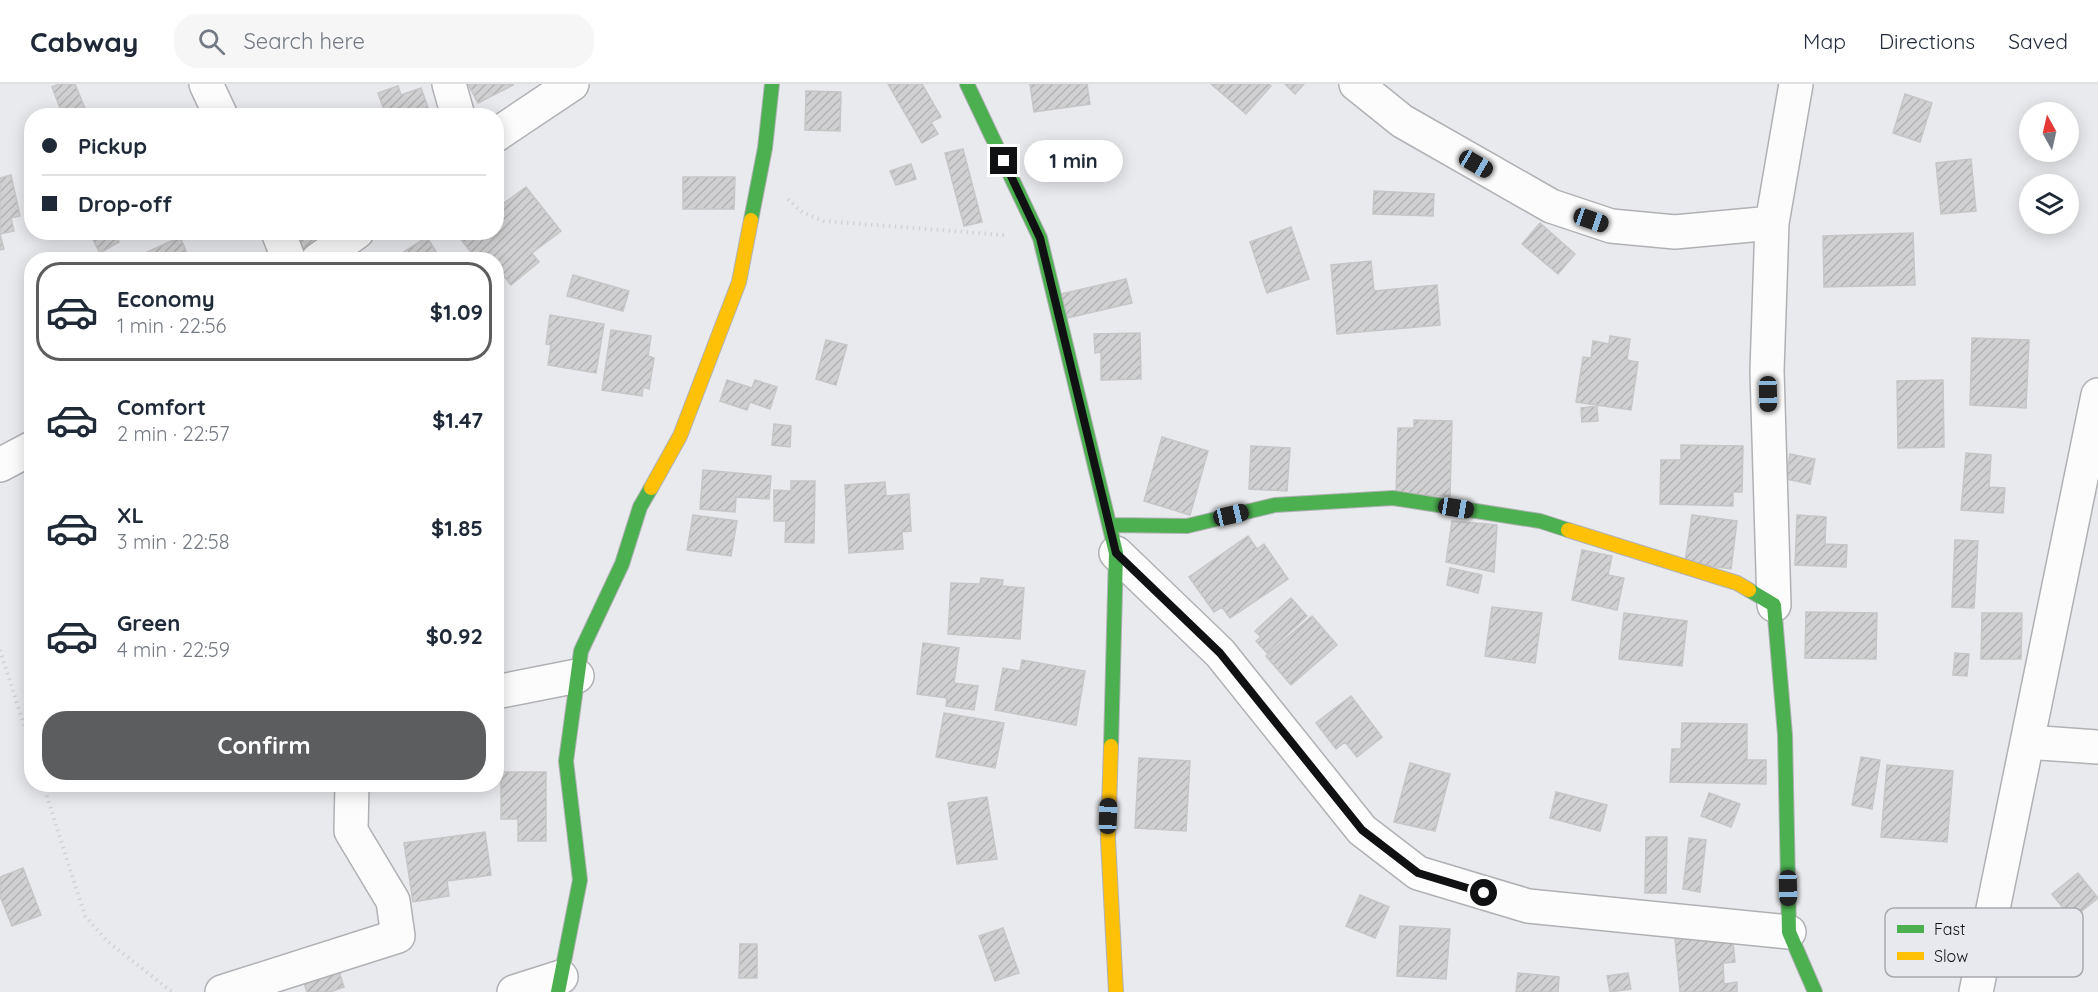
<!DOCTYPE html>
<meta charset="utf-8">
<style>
:root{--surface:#fff;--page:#f6f6f7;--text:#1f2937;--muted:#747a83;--line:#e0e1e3;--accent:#5c5d5f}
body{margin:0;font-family:Quicksand,sans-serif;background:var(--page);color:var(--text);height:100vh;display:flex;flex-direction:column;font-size:22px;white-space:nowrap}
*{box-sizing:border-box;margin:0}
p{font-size:20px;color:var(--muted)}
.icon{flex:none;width:33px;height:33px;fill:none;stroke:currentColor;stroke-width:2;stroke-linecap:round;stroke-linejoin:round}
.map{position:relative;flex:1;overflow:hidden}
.side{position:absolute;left:24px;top:168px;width:480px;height:540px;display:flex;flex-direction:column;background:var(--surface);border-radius:24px;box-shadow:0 3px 15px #0003}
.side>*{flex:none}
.banner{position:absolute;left:24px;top:24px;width:480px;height:132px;border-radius:24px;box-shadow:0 3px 15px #0003;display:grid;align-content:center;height:132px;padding:0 18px;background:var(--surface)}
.needle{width:39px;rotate:352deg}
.tools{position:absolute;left:2019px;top:18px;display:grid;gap:12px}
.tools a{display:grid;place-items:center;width:60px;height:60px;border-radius:50%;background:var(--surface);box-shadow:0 3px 15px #0003;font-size:30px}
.end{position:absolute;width:27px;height:27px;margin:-14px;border:8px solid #101113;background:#fff;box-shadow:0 0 0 3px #fff}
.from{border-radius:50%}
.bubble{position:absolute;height:42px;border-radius:21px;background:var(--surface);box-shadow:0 3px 15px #0003;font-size:20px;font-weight:800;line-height:42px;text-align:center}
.car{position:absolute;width:18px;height:36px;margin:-18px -9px;border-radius:8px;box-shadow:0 0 4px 2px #0007;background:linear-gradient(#222 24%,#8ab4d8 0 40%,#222 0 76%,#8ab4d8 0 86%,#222 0)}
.banner b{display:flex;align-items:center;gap:21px;height:57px;font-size:22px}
.banner b+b{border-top:2px solid var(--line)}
.banner i{width:15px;height:15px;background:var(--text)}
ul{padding:10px 0 0;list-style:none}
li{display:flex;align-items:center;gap:18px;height:99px;margin:0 12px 9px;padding:0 6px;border:3px solid transparent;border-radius:24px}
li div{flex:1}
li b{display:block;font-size:22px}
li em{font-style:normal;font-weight:800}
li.active{border-color:var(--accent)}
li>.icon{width:54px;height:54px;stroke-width:1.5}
.cta{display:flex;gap:12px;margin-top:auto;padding:12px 18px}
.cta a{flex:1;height:69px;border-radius:24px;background:var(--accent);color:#fff;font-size:24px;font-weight:800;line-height:69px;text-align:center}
header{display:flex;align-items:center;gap:36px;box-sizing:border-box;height:84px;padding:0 30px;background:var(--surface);border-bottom:2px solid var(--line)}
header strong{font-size:28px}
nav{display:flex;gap:33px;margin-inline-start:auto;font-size:21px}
.search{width:420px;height:54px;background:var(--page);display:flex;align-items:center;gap:15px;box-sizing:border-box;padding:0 21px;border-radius:24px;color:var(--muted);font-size:22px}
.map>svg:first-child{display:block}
.building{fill:url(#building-hatch);stroke:#c6c6c8;stroke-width:1.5}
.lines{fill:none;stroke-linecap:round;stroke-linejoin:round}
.street-casing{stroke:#b0b1b4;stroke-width:36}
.fast-casing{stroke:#b0b1b4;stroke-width:16}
.slow-casing{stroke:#b0b1b4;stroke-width:16}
.path{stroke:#d3d3d4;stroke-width:4;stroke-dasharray:1.5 4.5;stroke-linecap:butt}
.street{stroke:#fcfcfc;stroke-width:33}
.fast{stroke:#4caf50;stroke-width:14}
.slow{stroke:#ffc107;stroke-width:14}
.route{stroke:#101113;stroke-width:8}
.key{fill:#e7e9ef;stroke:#a6a8ad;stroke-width:1.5}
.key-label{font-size:16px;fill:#101113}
</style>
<header>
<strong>Cabway</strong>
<div class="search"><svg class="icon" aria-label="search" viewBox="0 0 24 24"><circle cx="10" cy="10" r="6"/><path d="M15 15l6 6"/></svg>Search here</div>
<nav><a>Map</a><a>Directions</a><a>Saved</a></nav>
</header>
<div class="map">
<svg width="2098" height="908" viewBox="0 0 2098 908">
<defs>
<pattern id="building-hatch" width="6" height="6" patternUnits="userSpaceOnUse" patternTransform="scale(1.5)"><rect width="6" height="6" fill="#d0d0d2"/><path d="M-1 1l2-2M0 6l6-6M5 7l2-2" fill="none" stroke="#b2b2b3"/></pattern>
</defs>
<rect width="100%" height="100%" fill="#e9eaed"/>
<path class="building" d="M59,0H75L88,32H63L52,3Z
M468,0H513V1L478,19Z
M888,0H922L941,33L931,38L938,50L922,59Z
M1030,0H1087L1090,20L1034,28Z
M1211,0H1269L1271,2L1246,30Z
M1285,0H1304L1295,10Z
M398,2L401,11L421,4L431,32H386L378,9Z
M806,7L841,8L840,47L805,46Z
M1905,10L1932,19L1920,58L1893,49Z
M963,65L982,138L964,142L945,69Z
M1971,75L1976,127L1941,130L1936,79Z
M911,80L916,95L896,101L890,87Z
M11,91L20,132L11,134L14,147L0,150L4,165L0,166V94Z
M683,93H735L734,125H683Z
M526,103L561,147L532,169L539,178L511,201L503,191L496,196V176H477L460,154L467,148H496V125Z
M1374,107L1434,110L1433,132L1373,130Z
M1540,139L1575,170L1558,190L1522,160Z
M1291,143L1309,195L1267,209L1250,158Z
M89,148H114L119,158L100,169Z
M291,148H328L302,166Z
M1913,149L1915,201L1824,203L1823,152Z
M180,153L190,176H130Z
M427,153L441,176H391Z
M1371,177L1374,207L1437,201L1440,241L1337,250L1331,181Z
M573,191L629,207L623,227L567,212Z
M1126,195L1132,219L1067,234L1061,210Z
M550,231L604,240L596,289L548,281L551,261L546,260Z
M611,246L651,252L648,272L654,274L649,305L643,303L642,312L602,306Z
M1140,249L1141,295L1101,296V268L1095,269L1094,250Z
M1610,252L1630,255L1627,276L1638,278L1631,326L1576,318L1583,273L1591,274L1593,257L1609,260Z
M1972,254L2029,256L2026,324L1970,321Z
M826,256L847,261L836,301L816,295Z
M727,296L752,304L755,296L777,303L770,325L750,318L747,326L720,317Z
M1943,296L1944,363L1898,364L1897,297Z
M1597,322L1598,337L1582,338L1581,324Z
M1414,336L1452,337L1450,412L1396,411L1398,344H1414Z
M774,340L791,342L790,363L772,361Z
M1162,353L1208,367L1190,431L1144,417Z
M1681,361L1743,362L1742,408H1733V422L1660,420L1661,376H1681Z
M1251,362L1290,364L1287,407L1249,405Z
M1966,369L1991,371L1989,403L2005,404L2003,429L1961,426Z
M1790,370L1815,375L1810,400L1786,395Z
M703,386L771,392L769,415L736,413L735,428L700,425Z
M791,397H815L814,459L785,458L786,437H774V406L791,407Z
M885,398L886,412L909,410L911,447L902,448L903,465L849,469L845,401Z
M496,430L503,431L500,451L496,450Z
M693,431L737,437L731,472L687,466Z
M1692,431L1737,437L1731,485L1685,478Z
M1797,431L1826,433L1825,460L1847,461L1846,483L1795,481Z
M1452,437L1497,441L1494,488L1446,478Z
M1248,452L1257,465L1264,460L1288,495L1230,534L1222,523L1214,528L1189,493Z
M1955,456L1978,457L1974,524L1952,523Z
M1582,466L1612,472L1608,491L1624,494L1617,526L1572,516Z
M1450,484L1482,491L1478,509L1447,501Z
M981,494L1003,496L1002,502L1024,504L1020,555L948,550L951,499L980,500Z
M1291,514L1307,532L1267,569L1256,557L1261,553L1255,547Z
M1492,523L1542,529L1535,579L1485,572Z
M1806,528L1877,529L1876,575L1805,574Z
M1624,529L1687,537L1682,582L1619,575Z
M1982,529H2022L2021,575H1981Z
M1312,532L1337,561L1291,601L1266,572Z
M923,559L959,564L954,599L978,602L974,626L946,622L947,614L917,610Z
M1955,569L1969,570L1967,592L1953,591Z
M1022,576L1085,587L1076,641L995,626L1003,584L1020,587Z
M1351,612L1382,653L1357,673L1345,658L1336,665L1316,639Z
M944,629L1004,639L995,684L936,673Z
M1682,639L1747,640V676H1766V700L1670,698L1672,665H1681Z
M1861,673L1880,676L1872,725L1852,721Z
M1139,674L1190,677L1186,747L1135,744Z
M1410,679L1450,690L1435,747L1394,738Z
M1887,681L1953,687L1947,758L1881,753Z
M501,688H546V757H518V735H501Z
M1556,708L1607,721L1600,747L1550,734Z
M1709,709L1740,720L1731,743L1701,732Z
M987,713L997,775L957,780L948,719Z
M485,748L491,791L447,797L449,812L413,818L404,759Z
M1646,753H1667L1666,809H1645Z
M1689,754L1706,756L1700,808L1683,805Z
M23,784L41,831L12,842L0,812V793Z
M2078,789L2098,814L2072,835L2052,810Z
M1360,811L1389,823L1375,854L1346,842Z
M1400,842L1450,845L1446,895L1397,892Z
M1003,844L1019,889L995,897L979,852Z
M1732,849L1735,878L1723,879L1724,900L1737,898V908H1680L1675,855Z
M740,860H757V894H739Z
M339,887L344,903L330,908H307L304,899Z
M1518,889L1559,893L1558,908H1516Z
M1628,889L1631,905L1610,908L1607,892Z"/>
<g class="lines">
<defs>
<path id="street" d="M206,0L221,32
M449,0L458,32
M1356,0L1402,37L1551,122L1611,142L1675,148L1772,139
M496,51L572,0
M278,148L289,176
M318,176L357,148
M0,381L32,364
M1116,469L1220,569L1362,746L1418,789L1528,822L1789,848
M1774,521L1767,287L1772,139L1796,0
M496,608L577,592
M2027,658L2098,663
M222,908L398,852L393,817L351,747L352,700
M514,908L561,893
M1976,908L2098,311"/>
<path id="fast" d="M967,0L1040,154L1116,469L1111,662
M751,136L765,64L772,0
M1111,441L1187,442L1275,421L1393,414L1540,437L1568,446
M1749,506L1774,521L1785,651L1789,848L1815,908
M558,908L580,796L566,677L581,567L622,480L640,423L651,404"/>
<path id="slow" d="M651,404L680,352L739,198L751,136
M1568,446L1737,499L1749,506
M1111,662L1108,755L1116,908"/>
</defs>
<use href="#street" class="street-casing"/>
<use href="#fast" class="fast-casing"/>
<use href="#slow" class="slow-casing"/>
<path class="path" d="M788,115L803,129L824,137L1004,151
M0,566L32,666
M43,700L85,832L107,857L172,908"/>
<use href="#street" class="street"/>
<use href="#fast" class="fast"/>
<use href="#slow" class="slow"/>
</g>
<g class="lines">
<path class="route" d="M1004,77L1040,154L1116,469L1220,569L1362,746L1418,789L1484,809"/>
</g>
<rect x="1885" y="824" width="198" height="69" rx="9" class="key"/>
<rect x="1897" y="841" width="27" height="8" fill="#4caf50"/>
<rect x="1897" y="868" width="27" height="8" fill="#ffc107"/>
<g class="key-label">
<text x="1934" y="851">Fast</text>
<text x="1934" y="878">Slow</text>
</g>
</svg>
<div class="tools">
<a><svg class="needle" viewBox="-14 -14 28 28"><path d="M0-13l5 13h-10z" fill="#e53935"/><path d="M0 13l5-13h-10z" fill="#747a83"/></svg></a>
<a><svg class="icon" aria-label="layers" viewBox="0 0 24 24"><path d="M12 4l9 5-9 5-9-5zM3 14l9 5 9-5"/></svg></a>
</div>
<i class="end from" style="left:1484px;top:809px"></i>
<i class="end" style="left:1004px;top:77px"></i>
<div class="bubble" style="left:1024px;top:56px;width:99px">1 min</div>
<i class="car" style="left:1476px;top:80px;rotate:120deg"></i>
<i class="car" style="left:1591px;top:136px;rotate:109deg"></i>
<i class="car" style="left:1768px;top:310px;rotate:179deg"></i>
<i class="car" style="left:1456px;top:424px;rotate:99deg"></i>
<i class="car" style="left:1231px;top:431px;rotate:77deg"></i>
<i class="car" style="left:1108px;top:732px;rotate:2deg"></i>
<i class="car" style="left:1788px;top:804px;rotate:179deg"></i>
<div class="banner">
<b><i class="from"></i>Pickup</b>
<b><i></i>Drop-off</b>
</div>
<section class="side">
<ul>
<li class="active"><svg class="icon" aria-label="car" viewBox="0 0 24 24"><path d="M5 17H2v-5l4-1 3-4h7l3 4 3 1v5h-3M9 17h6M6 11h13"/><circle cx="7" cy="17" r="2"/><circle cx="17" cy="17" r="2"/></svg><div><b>Economy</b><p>1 min · 22:56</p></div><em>$1.09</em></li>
<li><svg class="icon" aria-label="car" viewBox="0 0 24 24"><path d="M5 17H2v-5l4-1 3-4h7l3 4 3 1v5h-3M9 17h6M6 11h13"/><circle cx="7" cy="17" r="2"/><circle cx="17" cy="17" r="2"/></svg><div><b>Comfort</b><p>2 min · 22:57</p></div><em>$1.47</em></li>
<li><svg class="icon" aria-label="car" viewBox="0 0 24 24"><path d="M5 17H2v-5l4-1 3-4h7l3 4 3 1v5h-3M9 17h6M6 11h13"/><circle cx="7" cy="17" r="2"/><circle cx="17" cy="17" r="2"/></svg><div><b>XL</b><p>3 min · 22:58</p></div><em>$1.85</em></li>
<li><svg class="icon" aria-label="car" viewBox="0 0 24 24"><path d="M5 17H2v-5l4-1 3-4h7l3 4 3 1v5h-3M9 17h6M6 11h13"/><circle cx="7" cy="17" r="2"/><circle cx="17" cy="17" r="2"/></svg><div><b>Green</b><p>4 min · 22:59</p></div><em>$0.92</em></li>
</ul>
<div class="cta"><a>Confirm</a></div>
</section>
</div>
